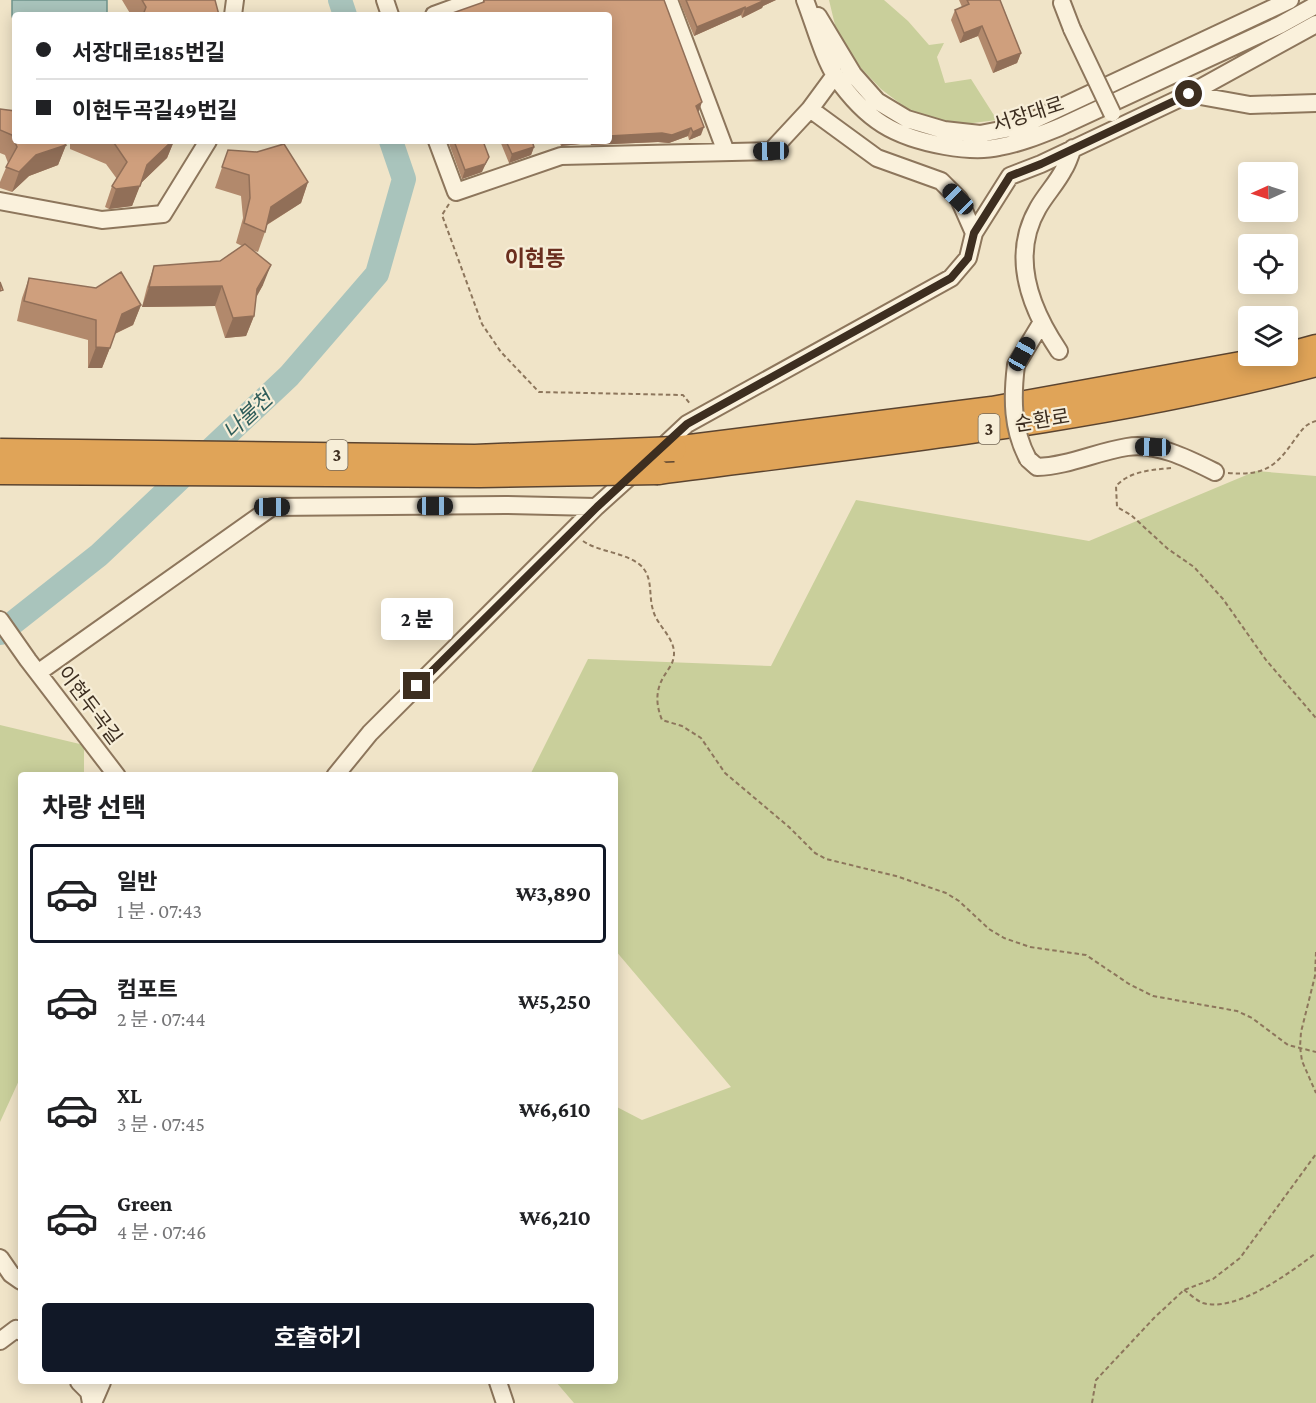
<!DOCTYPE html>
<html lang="ko">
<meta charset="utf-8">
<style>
:root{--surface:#fff;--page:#f2f2f2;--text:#202124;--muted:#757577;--line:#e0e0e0;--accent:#111827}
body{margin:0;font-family:"Crimson Pro","Noto Sans KR",serif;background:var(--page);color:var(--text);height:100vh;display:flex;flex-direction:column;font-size:22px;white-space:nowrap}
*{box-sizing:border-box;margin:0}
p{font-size:20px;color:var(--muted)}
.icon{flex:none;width:33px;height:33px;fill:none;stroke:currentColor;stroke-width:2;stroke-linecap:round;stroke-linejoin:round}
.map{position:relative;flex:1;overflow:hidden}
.details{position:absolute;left:18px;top:772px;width:600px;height:612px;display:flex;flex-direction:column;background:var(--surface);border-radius:6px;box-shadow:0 3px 15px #0003}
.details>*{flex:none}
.hud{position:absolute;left:12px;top:12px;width:600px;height:132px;border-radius:6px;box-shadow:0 3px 15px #0003;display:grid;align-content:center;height:132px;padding:0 24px;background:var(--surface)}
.needle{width:39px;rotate:267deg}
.tools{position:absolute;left:1238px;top:162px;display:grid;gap:12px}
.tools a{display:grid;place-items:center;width:60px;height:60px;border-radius:6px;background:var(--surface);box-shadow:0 3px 15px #0003;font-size:30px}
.end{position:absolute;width:27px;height:27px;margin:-14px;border:8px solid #3d2e20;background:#fff;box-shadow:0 0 0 3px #fff}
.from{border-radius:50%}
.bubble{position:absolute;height:42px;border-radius:6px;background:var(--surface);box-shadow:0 3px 15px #0003;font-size:20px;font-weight:700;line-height:42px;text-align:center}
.car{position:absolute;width:18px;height:36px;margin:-18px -9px;border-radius:8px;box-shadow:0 0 4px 2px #0007;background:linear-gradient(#222 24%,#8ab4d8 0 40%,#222 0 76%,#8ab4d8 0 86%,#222 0)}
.hud b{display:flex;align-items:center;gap:21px;height:57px;font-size:22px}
.hud b+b{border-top:2px solid var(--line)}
.hud i{width:15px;height:15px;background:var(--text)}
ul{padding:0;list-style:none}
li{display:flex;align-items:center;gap:18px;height:99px;margin:0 12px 9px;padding:0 12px;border:3px solid transparent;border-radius:6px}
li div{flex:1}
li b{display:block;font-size:22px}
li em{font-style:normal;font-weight:700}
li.on{border-color:var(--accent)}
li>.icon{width:54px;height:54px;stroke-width:1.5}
h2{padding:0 24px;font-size:27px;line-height:72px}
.primary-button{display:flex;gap:12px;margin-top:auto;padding:12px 24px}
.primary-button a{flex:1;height:69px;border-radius:6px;background:var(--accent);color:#fff;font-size:24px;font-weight:700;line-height:69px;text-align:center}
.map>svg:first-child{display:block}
.green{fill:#c9cf9b}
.water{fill:#a9c4bc;stroke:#6f938a;stroke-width:1.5}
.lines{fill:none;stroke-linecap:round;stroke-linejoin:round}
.river{stroke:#a9c4bc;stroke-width:24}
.minor-casing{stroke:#8d765c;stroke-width:20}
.highway-casing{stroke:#5b4430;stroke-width:27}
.path{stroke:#8d765c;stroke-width:2;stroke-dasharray:4.5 3;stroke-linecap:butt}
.minor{stroke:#faf1dc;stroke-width:16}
.highway{stroke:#e0a458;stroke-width:24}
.minor-bridge-casing{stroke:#8d765c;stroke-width:20;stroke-linecap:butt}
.highway-bridge-casing{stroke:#5b4430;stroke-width:27;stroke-linecap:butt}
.minor-bridge{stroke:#faf1dc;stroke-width:16}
.highway-bridge{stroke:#e0a458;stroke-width:24}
.wall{fill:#b2896c}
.shaded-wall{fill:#916f58}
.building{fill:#cf9f7d;stroke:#916f58;stroke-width:1.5}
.route{stroke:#3d2e20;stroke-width:8}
.labels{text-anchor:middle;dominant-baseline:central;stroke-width:4.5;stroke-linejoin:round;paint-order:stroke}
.shield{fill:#f7eed8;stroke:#756857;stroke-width:1.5}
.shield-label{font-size:18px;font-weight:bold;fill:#3d2e20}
.street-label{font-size:20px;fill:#3d2e20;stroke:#f7eed8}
.water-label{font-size:21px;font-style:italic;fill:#2f5d5a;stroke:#f7eed8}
.quarter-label{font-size:22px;font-weight:bold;fill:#6b2e1e;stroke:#f7eed8}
</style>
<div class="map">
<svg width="1316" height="1403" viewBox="0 0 1316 1403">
<rect width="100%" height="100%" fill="#f0e4c8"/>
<path class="green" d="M829,0H884L908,21L929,45L944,43L937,57L945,83L971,79L997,120L965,124L936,123L906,108L881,89L840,46Z
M1256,471L1316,476V1403H574L556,1382H615V1106L642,1120L731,1087L615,950V776L530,775L588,659L771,666L856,500L1089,541Z
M0,725L84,745V775L21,776V1076L0,1122Z"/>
<path class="water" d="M12,0H107V15H15V27L12,16Z"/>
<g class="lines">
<path class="river" d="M340,0L345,15
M0,633L99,555L289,376L377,274L404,179L391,141"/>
<defs>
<path id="minor" d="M385,0L390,15
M669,0L726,152
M805,0C814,23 823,57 836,77C866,120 894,137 945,146C962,149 982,151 999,147C1021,143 1040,135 1060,127L1280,25L1316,5
M1062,3L1072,29
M233,15L235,0
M434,15L475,0
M818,16L853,74L877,101L907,119L944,130L980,134L1021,126L1290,0
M1189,94L1316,24
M437,141L456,192L561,156L771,151L810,109L835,75
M0,201L102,220L163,214L208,141
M974,233L1010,176L1041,164L1189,94L1250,105L1316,103
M1059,351C1030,308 1010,256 1038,208C1046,194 1057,183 1064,169C1068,163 1070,155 1073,148
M1016,365L1042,322
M656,453L687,424L951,278L968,258L974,233L959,199L941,181L877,158L810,109
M1028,459L1037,467C1068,466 1096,452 1127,447C1156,442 1189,459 1215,472
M0,620L28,660L117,776
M39,672L272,507L505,505L596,507
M335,776L370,733L596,507L637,470
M0,1258L11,1274L21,1281
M0,1341L16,1329L21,1332
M79,1382L89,1392L91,1403
M498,1382L505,1403
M93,1403L102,1382"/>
<path id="highway" d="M1287,355L1316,347
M674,449L992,409L1285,356
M658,472C879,443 1101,421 1316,364"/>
</defs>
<use href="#minor" class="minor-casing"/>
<use href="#highway" class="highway-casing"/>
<path class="path" d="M449,204L442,215L482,324L501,352L539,392L683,395L691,405
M1171,468C1151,470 1130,471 1116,486L1117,507L1131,515L1168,549L1194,567L1223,599L1266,660L1316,718
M1228,473C1264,476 1276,467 1295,439C1302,430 1305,424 1316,421
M583,541C599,552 623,552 639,564C654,576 648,594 653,610C657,627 679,640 673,660C672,665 667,671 664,676C655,691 656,705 662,720L682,726L701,738L725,773L789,827L815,853L826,859L896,876L946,893L959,901L989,929L1004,938L1030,947L1086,955L1129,984L1153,996L1237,1011L1252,1018L1288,1045L1316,1052
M1316,952L1315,976L1301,1032L1300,1047L1302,1061L1316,1093
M1184,1290C1190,1294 1197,1301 1203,1303C1236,1313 1291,1272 1316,1253
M1092,1403L1096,1380L1154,1318L1184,1290L1213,1279L1240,1258L1316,1154"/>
<use href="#minor" class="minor"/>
<use href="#highway" class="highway"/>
<defs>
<path id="minor-bridge" d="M1072,29L1112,113
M1016,365C1012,398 1012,429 1028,459"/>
<path id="highway-bridge" d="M0,451L475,457L674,449
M0,472L480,475L658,472"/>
</defs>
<use href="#minor-bridge" class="minor-bridge-casing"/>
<use href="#highway-bridge" class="highway-bridge-casing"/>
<use href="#minor-bridge" class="minor-bridge"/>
<use href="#highway-bridge" class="highway-bridge"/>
</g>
<path class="wall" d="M122,0H215L219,15H131Z
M484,0L699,111H698L701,135L689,140L688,136L669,143L658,142L591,145L590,143L561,146L559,141H609L483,3Z
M679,0H776L763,6L762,8L742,18L741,15L694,36Z
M959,0H1000L1021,53L1017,63L993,73L978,36L960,43L951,20L955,10L962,7Z
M0,109L66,145L58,165L29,176L12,192L0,188V182L8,163L5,155L0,153Z
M70,141H174L167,158L140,184L132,206L109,209L105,207L112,186L117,179L106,164L70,149Z
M448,141H483L482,172L462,179Z
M500,141H532L534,147L531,155L509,163Z
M228,150L308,182L301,203L267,225L265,232L258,252L252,250L263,285L256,298L254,316L246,336L225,338L215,306L142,307L147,287L154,266L220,261L242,246L236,243L243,218L241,196L215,188Z
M29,278L141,305L133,325L115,334L102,368H88V340L17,321L22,298Z"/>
<path class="shaded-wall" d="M764,0H776L763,6L762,8L742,18L745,9Z
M745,7L741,15L694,36L697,27Z
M982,26L978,36L960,43L964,33Z
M1021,53L1017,63L993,73L997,62Z
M702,102L699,111L693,114L696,106Z
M704,127L701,135L689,140L693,132Z
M691,128L688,136L669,143L658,142L591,145L592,141H609V136Z
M172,141H174L167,158L139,185L147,165Z
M563,141H591L590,143L561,146Z
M66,145L58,165L29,176L12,192L19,172L36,155Z
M534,147L531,155L509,163L512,154Z
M489,157L482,172L462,179L465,170Z
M308,182L301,203L263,227L271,207Z
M140,186L132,206L109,209L116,189Z
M271,265L263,285L249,309L257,289Z
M222,286L215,306L142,307L149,287Z
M141,305L133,325L114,334L122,314Z
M254,316L246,336L225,338L233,318Z
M96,347L110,348L102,368H88Z"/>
<path class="building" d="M142,0H215L219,15H143L146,7Z
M484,0H664L702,102L696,106L704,127L693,132L691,128L672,135L662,133L609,136V15H447L484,2Z
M686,0H765L745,9V7L697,27Z
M967,0H1000L1021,53L997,62L982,26L964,33L955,10L969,4Z
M0,109L15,111V141H63L66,145L36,155L19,172L6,167L17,147L12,135L0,130Z
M108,141H172L147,165L140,186L116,189L112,186L127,162L114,143Z
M454,141H483L489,157L485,164L465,170Z
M506,141H532L534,147L512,154Z
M284,144L308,182L271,207L265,232L244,223L250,198L249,175L222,167L228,150L257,152Z
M245,244L271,265L257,289L254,316L233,318L222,286L149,287L154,266L220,261Z
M121,272L141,305L122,314L110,348L96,347V320L24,301L29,278L96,288Z
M0,282L3,290L0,291Z"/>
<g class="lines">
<path class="route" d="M417,686L597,507L687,424L951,278L968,258L974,233L1010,176L1041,164L1189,94"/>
</g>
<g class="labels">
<g class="shield">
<rect x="978.5" y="414" width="21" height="30" rx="4.5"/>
<rect x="326.5" y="440" width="21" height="30" rx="4.5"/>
</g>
<g class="shield-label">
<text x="989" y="429">3</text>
<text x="337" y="455">3</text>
</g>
<g class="street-label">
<text transform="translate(1028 114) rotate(-18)">서장대로</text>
<text transform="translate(1042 420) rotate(-9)">순환로</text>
<text transform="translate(90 705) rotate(53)">이현두곡길</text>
</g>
<g class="water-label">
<text transform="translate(248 415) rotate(-43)">나불천</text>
</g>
<g class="quarter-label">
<text x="535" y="258">이현동</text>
</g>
</g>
</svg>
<div class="tools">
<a><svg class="needle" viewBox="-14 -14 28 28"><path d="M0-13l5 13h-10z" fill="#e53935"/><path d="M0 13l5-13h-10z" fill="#757577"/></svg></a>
<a><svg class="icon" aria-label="locate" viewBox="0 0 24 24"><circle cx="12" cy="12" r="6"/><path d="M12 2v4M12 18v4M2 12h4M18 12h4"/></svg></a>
<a><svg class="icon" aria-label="layers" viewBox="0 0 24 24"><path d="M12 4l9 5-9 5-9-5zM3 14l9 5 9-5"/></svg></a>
</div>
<i class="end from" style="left:1189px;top:94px"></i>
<i class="end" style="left:417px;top:686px"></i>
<div class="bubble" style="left:381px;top:598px;width:72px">2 분</div>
<i class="car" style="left:771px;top:151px;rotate:269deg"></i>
<i class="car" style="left:958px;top:199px;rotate:315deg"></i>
<i class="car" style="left:1022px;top:354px;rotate:29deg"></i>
<i class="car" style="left:1153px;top:447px;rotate:271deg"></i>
<i class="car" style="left:435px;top:506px;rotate:90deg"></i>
<i class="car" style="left:272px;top:507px;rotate:90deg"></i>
<div class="hud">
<b><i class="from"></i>서장대로185번길</b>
<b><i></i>이현두곡길49번길</b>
</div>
<section class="details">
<h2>차량 선택</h2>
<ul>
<li class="on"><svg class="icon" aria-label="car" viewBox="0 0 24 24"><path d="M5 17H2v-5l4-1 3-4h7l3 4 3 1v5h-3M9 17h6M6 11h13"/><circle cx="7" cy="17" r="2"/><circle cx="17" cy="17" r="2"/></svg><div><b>일반</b><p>1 분 · 07:43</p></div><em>₩3,890</em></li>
<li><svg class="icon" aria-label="car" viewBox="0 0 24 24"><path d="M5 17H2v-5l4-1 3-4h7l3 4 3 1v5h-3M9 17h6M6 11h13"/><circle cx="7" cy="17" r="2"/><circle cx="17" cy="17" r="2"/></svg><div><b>컴포트</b><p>2 분 · 07:44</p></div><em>₩5,250</em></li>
<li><svg class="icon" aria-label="car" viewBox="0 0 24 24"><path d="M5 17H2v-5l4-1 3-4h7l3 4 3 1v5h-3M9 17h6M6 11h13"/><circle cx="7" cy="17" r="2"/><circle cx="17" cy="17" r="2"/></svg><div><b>XL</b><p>3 분 · 07:45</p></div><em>₩6,610</em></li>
<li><svg class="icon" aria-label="car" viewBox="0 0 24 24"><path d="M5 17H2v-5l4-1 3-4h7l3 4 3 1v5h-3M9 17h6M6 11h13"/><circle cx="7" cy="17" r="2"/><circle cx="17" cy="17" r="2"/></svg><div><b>Green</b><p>4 분 · 07:46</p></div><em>₩6,210</em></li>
</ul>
<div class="primary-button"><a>호출하기</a></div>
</section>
</div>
